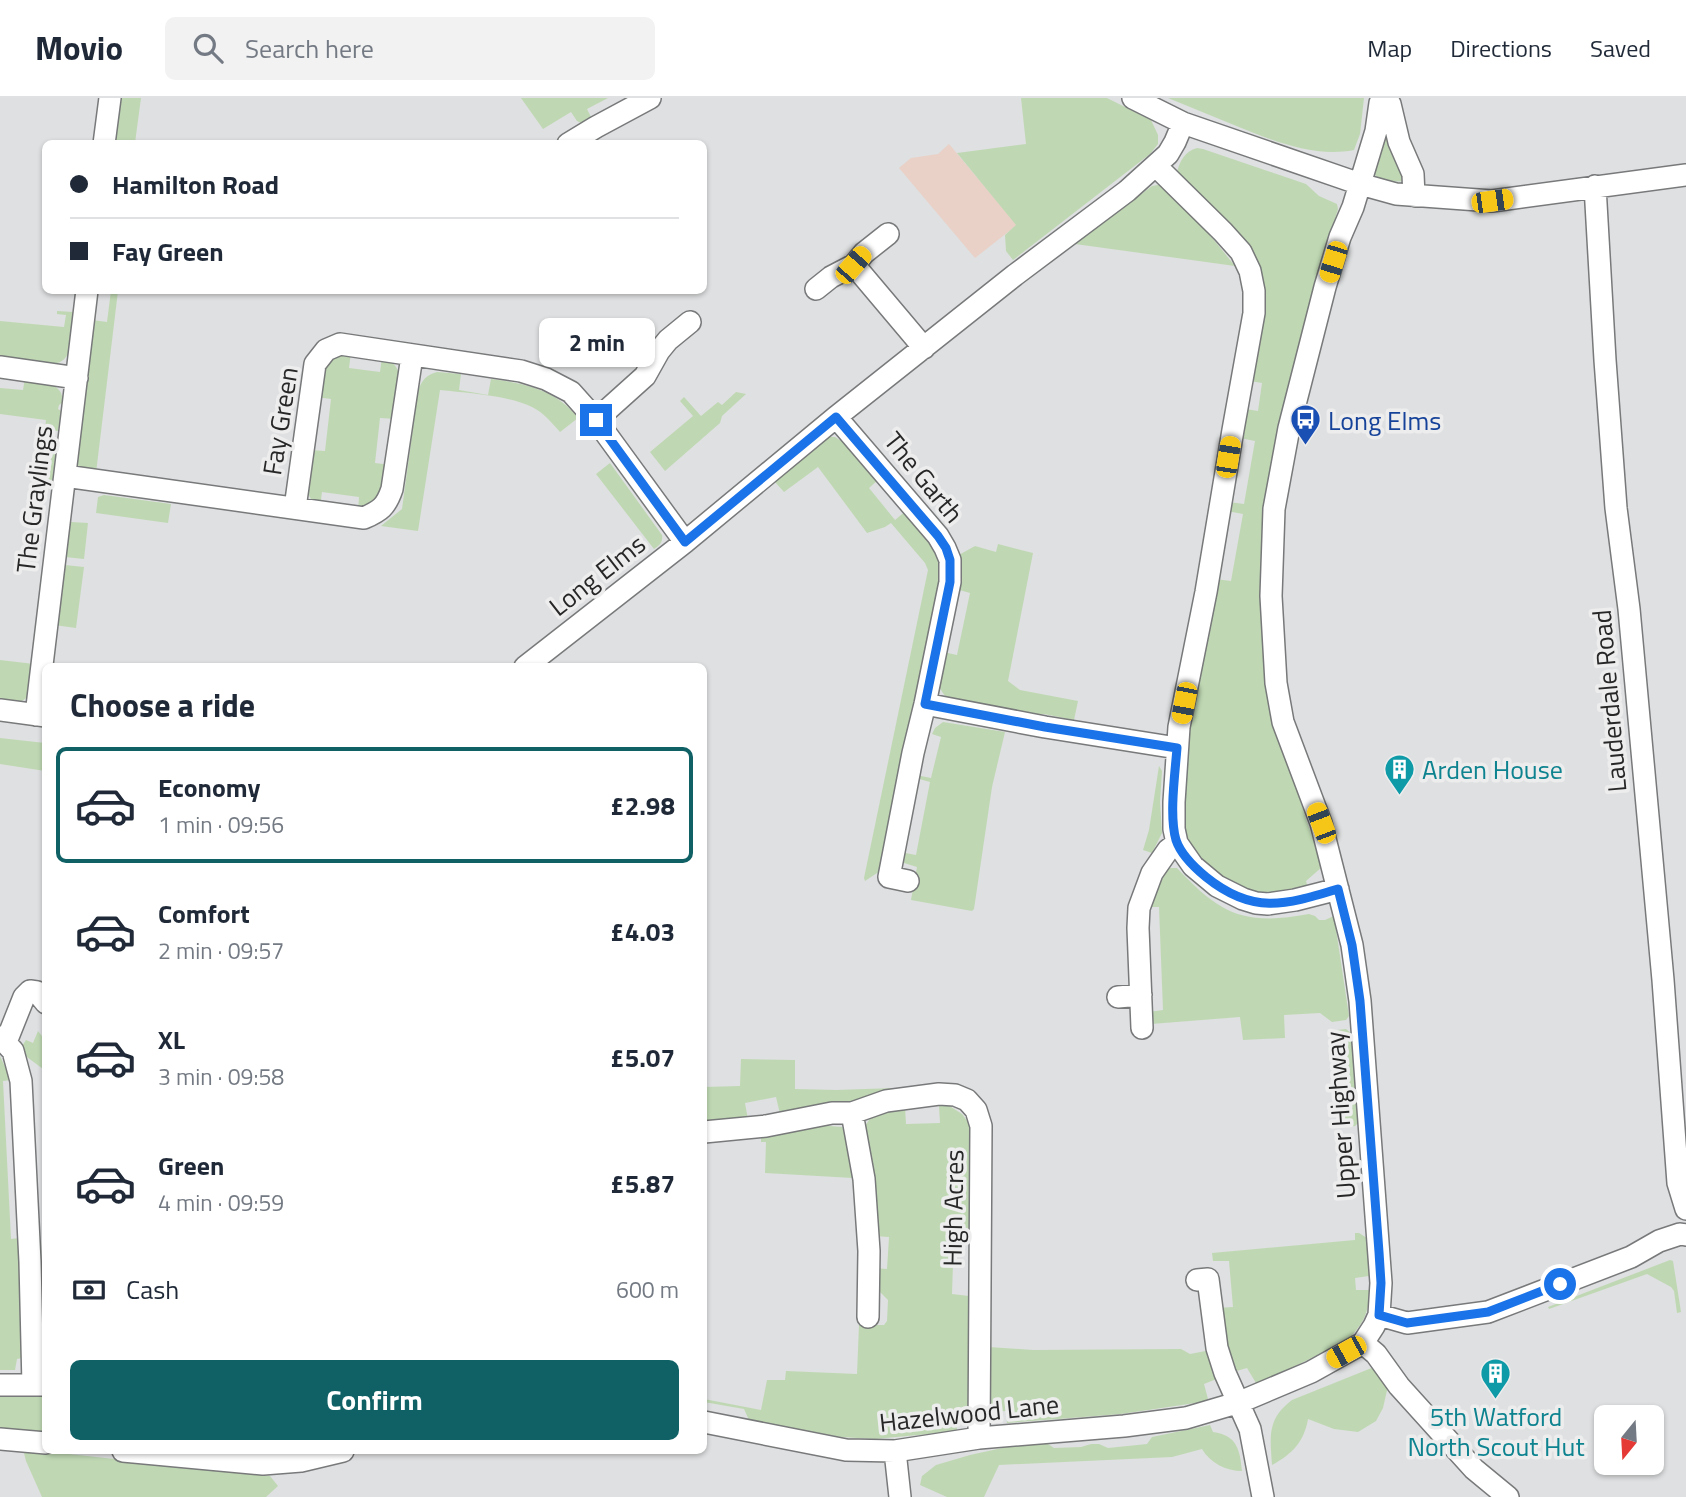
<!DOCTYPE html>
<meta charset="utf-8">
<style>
:root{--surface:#fff;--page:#f2f2f3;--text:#1f2937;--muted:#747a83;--line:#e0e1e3;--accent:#106165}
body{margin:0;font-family:"Titillium Web",sans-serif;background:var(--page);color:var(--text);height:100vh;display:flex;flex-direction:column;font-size:26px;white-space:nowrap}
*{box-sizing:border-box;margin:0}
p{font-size:23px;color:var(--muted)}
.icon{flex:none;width:38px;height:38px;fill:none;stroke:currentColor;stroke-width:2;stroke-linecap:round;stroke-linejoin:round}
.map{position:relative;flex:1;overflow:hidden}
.drawer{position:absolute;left:42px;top:565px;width:665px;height:791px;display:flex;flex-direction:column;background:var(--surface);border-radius:10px;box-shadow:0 2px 5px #0004}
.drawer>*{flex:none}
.top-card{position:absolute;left:42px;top:42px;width:665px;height:154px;border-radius:10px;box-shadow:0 2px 5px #0004;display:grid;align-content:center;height:154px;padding:0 28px;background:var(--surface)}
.needle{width:46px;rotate:198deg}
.buttons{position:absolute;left:1594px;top:1307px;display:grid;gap:14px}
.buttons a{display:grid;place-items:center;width:70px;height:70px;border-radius:10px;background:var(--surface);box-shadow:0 2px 5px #0004;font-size:35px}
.end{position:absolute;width:32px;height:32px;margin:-16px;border:9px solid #1a73e8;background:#fff;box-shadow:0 0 0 4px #fff}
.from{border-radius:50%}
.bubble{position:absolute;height:49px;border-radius:10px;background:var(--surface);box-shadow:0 2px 5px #0004;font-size:23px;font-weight:700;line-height:49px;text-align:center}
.car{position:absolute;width:21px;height:42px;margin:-21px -10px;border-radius:9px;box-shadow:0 0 5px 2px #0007;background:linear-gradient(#f5c518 24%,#345 0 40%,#f5c518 0 76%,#345 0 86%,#f5c518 0)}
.top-card b{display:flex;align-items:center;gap:24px;height:66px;font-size:26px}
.top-card b+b{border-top:2px solid var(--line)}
.top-card i{width:18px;height:18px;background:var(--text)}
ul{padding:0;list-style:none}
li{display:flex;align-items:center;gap:21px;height:116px;margin:0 14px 10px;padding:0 14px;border:4px solid transparent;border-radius:10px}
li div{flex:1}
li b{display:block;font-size:26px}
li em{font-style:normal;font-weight:700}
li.selected{border-color:var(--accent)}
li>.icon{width:63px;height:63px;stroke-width:1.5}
h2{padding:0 28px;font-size:32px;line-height:84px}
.pay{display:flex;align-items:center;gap:18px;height:77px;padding:0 28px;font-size:26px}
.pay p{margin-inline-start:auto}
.action{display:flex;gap:14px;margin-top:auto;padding:14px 28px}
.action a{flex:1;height:80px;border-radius:10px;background:var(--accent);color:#fff;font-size:28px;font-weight:700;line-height:80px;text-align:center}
header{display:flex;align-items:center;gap:42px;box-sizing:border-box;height:98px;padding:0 35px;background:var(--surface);border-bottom:2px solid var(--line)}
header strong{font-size:33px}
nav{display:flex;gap:38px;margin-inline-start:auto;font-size:24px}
.search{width:490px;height:63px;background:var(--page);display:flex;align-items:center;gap:18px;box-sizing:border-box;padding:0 24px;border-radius:10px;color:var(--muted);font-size:26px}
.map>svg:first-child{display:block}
.industrial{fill:#e9d1c7}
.green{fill:#bfd8b3}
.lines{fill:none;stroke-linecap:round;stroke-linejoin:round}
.minor-casing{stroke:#78797a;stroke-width:24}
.minor{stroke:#fff;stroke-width:21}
.route{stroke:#1a73e8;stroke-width:9}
.labels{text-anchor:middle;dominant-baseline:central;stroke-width:7;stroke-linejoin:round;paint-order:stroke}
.transit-label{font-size:26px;fill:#164399;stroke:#ededee;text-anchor:start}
.street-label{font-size:26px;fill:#272728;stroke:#ededee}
.culture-label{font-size:26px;fill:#0d838f;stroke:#ededee;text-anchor:start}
</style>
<header>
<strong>Movio</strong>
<div class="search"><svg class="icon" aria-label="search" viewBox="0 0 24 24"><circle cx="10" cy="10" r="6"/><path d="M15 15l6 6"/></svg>Search here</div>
<nav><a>Map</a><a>Directions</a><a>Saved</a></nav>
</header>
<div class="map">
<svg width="1686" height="1399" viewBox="0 0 1686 1399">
<rect width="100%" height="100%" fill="#dfe0e1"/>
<path class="industrial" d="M949,46L1017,127L975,160L899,70L911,60L938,56Z"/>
<path class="green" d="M121,0H141L135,45H115Z
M521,0H608L587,11L593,23L583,26L577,23L571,14L543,31Z
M1021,0H1107L1151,22L1158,37V46L1150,56L1013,162L1006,153L1005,137L1016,127L957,55L1026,46Z
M1168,0H1364L1360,36L1354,52C1313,60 1271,42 1234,27C1212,18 1190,9 1168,0Z
M1387,36L1405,82C1395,86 1380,82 1372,75L1384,37Z
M1197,50L1203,51L1306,86L1319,98L1337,106L1338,111L1296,257L1278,327L1265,410L1275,626L1322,769L1306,783L1308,791L1257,798L1219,782L1184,741L1181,674L1215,481L1231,483L1243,416L1227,413L1229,404L1244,406L1255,343L1240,340L1245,311L1258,313L1262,285L1250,283L1261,191L1177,74C1180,63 1185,53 1197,50Z
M1158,87L1163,88L1169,93L1214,142L1235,168L1075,146L1152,88Z
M111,193H118L96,375L81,371L75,364L92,222L107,224Z
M57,213L73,214L68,256C62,266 56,266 46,265L44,269L0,263V223L64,229L66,217L57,216Z
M351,254L349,270L380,274L382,259C410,269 399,298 397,321L380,320L375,365L391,367L384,401L358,413L359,399L322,394L320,409C299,397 308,373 310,352L325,353L331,301L316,299C323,272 320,260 351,254Z
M437,274L461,276L459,292L488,297L491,281C523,285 557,292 578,320L560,334C552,325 543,314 532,309C506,297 468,295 440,292L418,433L381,428L402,411L418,293C422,282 426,277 437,274Z
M25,280C39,283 66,285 62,305L59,307L58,311L61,313L58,333L45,332L46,322L0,316V290L23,292Z
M736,294L746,296L722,318L720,325L665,373L650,354L693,318L680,303L684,299L701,318L718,304L722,307Z
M830,339H835L841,343L845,341L880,380L869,390L895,422L907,412L931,441L942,470L883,771L865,783L864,780L928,472L925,465L891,425L885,429L867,435L818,369L784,394L775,384L824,340Z
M44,341L57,342L52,387L39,386Z
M610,365L662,437C663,444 660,447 654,451L596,376Z
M104,397L171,406L168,425L96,415L98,399Z
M71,424L88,425L84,461L65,459L67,426Z
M998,446L1033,455L1008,583L1020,592L1078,603L1074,622L1044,616L1033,617L947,600C932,584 939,574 943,554L957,557L970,495L956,491L957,458L975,448L996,454Z
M65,467L84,469L76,530L54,527L61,469Z
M0,562L34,566C31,593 33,609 0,605Z
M943,624L1005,634L992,689L974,811L972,813L911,802L917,769L904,765L900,754L916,757L930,684L916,680V677L931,680L941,639L932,636L935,630Z
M0,640L45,645V673L0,666Z
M1159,668L1162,673L1160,704L1162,735L1152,755L1143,752L1149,732Z
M1170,770H1177C1221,817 1245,828 1309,816L1315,818L1319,822H1325L1334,818L1349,918L1346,922L1332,924L1320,915L1284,917L1285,940L1243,942L1240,919L1151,926L1149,914L1163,912L1159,809H1144L1163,778Z
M1346,931L1351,935L1360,1023L1355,1028L1346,1029L1337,932Z
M38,933L45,942V971H43L27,959L22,948L26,942L33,945Z
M0,958L11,982L3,983L11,1141L19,1140L22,1260L17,1261L15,1272H0Z
M741,961L795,962V991L836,992L895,990V996L853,1005L780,1016L776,999L745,1005L748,1022L709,1024L704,1022V989L740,988Z
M948,1007L962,1016L971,1028L970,1135H954L952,1196L969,1198L970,1315L956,1318L957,1332L950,1334L875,1341L841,1339L749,1322L744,1311L704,1304V1301L761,1312L767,1282H785L786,1273L857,1276L859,1227H884L887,1223L888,1202L872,1186V1170L887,1171L889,1139L874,1138L865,1028L873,1016L905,1009L906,1026L940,1025L939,1008Z
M829,1022V1028L842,1029L846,1037L853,1080L765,1075L766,1044H761V1035Z
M1355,1135H1359L1367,1140L1369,1178L1355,1180L1356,1192H1370C1368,1217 1364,1224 1348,1242L1265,1283L1256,1285L1247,1270L1233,1274L1217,1210L1233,1209L1229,1163H1213L1212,1155L1355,1142Z
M1670,1162L1673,1163L1681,1214L1677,1215L1674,1193L1671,1189L1647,1176L1549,1211L1548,1209Z
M989,1249L1033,1252L1181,1251L1190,1256L1211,1252L1219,1280L1204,1286L1208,1301L1202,1304L1121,1316L1007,1325L1006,1313L993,1314L990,1309Z
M1379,1267L1388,1288L1383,1310L1376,1323L1358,1334L1334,1331L1308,1321C1304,1344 1292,1356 1272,1367C1270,1338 1267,1321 1292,1302Z
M45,1297V1340L0,1335V1298Z
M1210,1327L1213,1334C1237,1337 1240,1352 1242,1373C1226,1373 1210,1365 1202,1351L1172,1359L999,1367L984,1399H947L920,1387L922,1378L936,1367L970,1357L1016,1347L1045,1344L1054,1350L1081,1349L1091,1346H1099L1108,1350L1147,1346L1152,1339Z
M23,1351L270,1378L278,1388L266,1399H42L26,1363Z"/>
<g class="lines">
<defs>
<path id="minor" d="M1133,0L1183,25L1360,86L1396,96L1492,103L1686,77
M1386,0L1390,6L1399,44L1413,76L1414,98
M104,46L110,0
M568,46L596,29L650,0
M1156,68L1223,134L1241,154L1250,173L1254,193V215L1233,332L1206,494L1179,629L1174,704V731L1177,745L1193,768L1217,788L1243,801L1256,805L1268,806L1295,802L1338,791
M1595,88L1605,262L1616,410L1629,511L1663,882L1678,1085L1686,1111
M888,136L864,155L854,167L924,250
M816,191L831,179L854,167
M0,269L77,280
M836,319L938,438L945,450L950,462V484L925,606L913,655L889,779L908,783
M596,322L645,278L659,253L668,242L690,224
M65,378L364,420C380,413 386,409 392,391L412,258
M295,410L315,266L326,252L340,246L521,273L546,281L571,294L596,322L685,444
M525,569L685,444L836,319L1015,177L1127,93L1168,56L1175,44L1183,25
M925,606L1045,629L1177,650
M0,612L46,618
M36,617L87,192
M1118,899L1141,897
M1142,930L1138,830L1139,810L1152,775L1168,752L1177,745
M0,939L13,953L21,983L30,1164L33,1287
M6,944L24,899L30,893L37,894L46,905
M852,1015L864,1081L869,1153L868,1219
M704,1034L766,1028L832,1015H852L886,1003L939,996L955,997L967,1002L976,1012L981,1028L979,1340
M1197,1182L1208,1181L1217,1250L1225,1275L1250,1331L1263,1399
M1379,1217L1407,1225L1488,1214L1631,1159L1659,1143L1680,1136L1686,1137
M1363,1245L1376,1256L1399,1288L1474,1371L1508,1399
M0,1287H46
M704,1324L846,1352L895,1353L979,1340L1124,1328L1186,1320L1240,1304L1311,1274L1363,1245L1374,1228L1379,1217L1381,1185L1360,903L1352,847L1321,725L1283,624L1276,585L1271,498L1274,411L1289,330L1325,189L1340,139L1353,109L1363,76L1376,33L1380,5L1383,0
M0,1341L46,1345
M123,1353L263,1366L301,1363L343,1353
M895,1353L900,1399"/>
</defs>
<use href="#minor" class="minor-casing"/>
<use href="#minor" class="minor"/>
</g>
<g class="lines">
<path class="route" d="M596,322L685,444L836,319L938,438L946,450L950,462V484L925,606L1045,629L1177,650C1175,676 1169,718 1176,742C1181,757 1195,770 1206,779C1253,817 1285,807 1338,791L1352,847L1360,903L1379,1154L1381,1185L1379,1217L1407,1225L1488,1214L1560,1186"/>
</g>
<defs>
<symbol id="bus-pin" viewBox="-11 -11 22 30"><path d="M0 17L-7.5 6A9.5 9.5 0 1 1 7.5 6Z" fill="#1a4fb4" stroke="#ededee"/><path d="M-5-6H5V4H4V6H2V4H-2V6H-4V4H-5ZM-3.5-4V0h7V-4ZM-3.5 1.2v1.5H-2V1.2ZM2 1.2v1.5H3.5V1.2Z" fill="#fff"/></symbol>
<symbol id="building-pin" viewBox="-11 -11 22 30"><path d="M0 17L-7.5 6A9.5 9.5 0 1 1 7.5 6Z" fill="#0f9aa8" stroke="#ededee"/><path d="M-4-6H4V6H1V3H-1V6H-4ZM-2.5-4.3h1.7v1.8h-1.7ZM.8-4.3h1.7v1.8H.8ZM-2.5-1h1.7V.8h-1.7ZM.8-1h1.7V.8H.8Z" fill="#fff"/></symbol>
</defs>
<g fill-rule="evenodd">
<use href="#bus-pin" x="1288" y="304" width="35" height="47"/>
<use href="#building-pin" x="1382" y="654" width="35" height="47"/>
<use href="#building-pin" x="1478" y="1258" width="35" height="47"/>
</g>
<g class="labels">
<g class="transit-label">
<text x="1328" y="322">Long Elms</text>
</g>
<g class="street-label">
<text transform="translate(280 323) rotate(-81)">Fay Green</text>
<text transform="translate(924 379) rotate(51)">The Garth</text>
<text transform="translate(34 401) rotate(-83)">The Graylings</text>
<text transform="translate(597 477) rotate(-38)">Long Elms</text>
<text transform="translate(1609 603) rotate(-95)">Lauderdale Road</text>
<text transform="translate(1340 1017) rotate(-94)">Upper Highway</text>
<text transform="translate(953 1110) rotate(-89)">High Acres</text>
<text transform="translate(969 1315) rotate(-6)">Hazelwood Lane</text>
</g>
<g class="culture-label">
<text x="1422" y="671">Arden House</text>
<text x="1496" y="1318" text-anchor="middle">5th Watford<tspan x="1496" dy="30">North Scout Hut</tspan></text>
</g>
</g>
</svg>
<div class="buttons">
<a><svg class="needle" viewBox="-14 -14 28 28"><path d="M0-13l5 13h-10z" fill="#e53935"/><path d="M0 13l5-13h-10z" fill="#747a83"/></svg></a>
</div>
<i class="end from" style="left:1560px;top:1186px"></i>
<i class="end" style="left:596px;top:322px"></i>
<div class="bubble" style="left:539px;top:220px;width:116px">2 min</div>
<i class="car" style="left:1492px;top:103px;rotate:82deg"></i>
<i class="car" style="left:1333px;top:164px;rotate:197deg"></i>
<i class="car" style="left:853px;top:167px;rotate:41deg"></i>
<i class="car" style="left:1228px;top:359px;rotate:9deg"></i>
<i class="car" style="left:1184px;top:605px;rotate:191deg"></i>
<i class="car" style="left:1321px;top:725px;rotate:339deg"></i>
<i class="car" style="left:1346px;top:1254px;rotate:241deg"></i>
<div class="top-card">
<b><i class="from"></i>Hamilton Road</b>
<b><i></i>Fay Green</b>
</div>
<section class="drawer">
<h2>Choose a ride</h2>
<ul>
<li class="selected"><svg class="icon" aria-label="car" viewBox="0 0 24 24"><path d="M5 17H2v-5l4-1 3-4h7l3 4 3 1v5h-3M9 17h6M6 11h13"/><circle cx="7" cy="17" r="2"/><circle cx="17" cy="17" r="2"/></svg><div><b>Economy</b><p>1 min · 09:56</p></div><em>£2.98</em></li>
<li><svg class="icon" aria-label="car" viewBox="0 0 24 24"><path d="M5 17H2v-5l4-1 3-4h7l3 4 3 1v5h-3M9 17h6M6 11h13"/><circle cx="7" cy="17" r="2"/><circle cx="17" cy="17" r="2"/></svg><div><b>Comfort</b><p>2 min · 09:57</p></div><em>£4.03</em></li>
<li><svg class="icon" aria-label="car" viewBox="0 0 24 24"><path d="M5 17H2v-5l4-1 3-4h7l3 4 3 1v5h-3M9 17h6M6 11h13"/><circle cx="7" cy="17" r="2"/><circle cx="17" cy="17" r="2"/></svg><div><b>XL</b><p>3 min · 09:58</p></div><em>£5.07</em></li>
<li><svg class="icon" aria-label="car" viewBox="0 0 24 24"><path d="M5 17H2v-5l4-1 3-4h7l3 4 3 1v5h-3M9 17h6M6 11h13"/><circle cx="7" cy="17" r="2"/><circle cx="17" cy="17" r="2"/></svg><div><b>Green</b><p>4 min · 09:59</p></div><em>£5.87</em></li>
</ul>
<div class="pay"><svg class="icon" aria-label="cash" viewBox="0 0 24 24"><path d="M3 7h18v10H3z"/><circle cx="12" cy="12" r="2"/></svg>Cash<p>600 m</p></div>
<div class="action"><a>Confirm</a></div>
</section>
</div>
